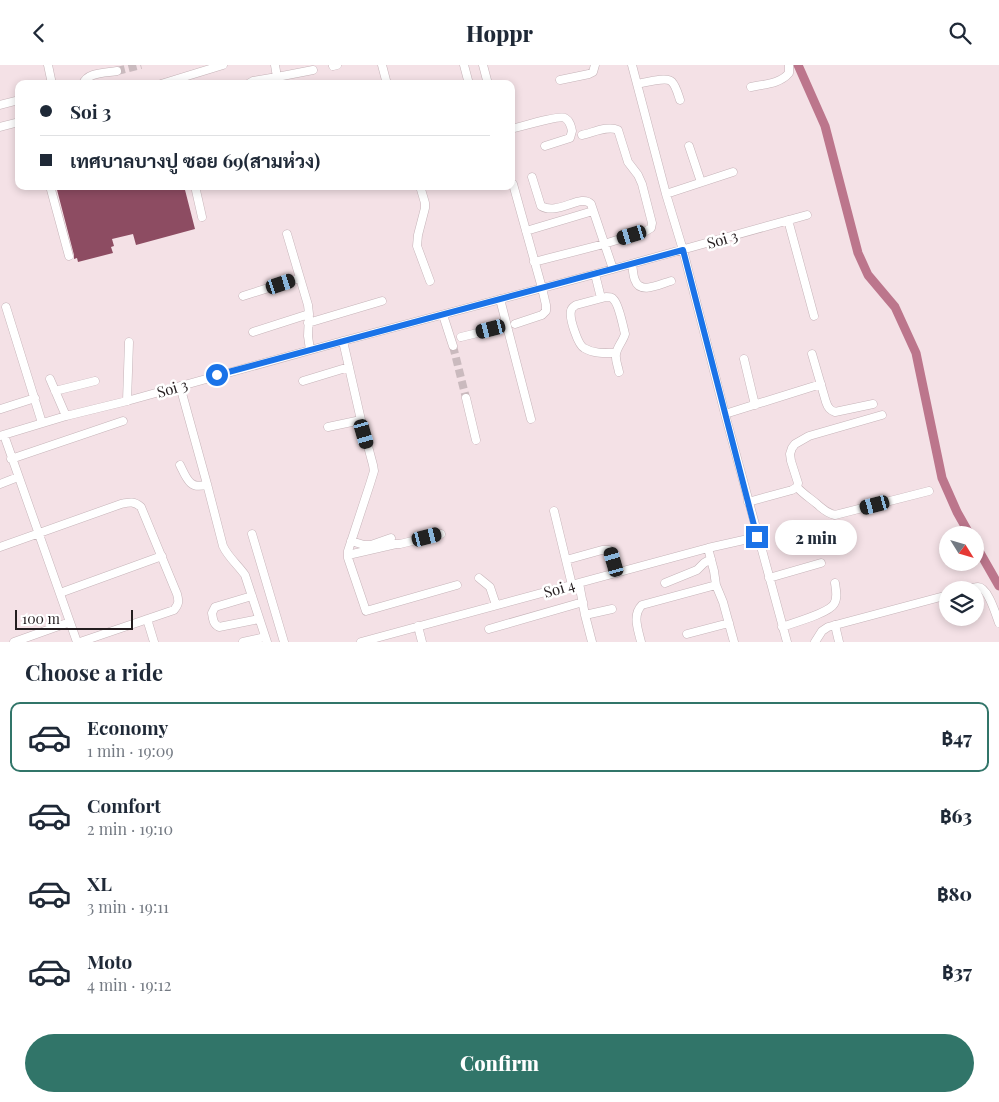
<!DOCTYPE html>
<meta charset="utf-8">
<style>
:root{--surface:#fff;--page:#f6f6f7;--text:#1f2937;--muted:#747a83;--line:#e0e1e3;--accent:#317569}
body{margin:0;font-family:"Playfair Display",Sarabun,serif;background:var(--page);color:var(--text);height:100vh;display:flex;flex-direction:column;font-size:19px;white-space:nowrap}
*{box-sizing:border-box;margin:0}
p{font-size:16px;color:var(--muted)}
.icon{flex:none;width:28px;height:28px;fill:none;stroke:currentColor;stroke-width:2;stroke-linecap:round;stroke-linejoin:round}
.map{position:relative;height:577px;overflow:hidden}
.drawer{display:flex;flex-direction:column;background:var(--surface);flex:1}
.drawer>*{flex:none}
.guide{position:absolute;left:15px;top:15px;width:500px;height:110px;border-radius:10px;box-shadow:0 2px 8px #0003;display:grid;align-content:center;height:110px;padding:0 25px;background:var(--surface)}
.needle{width:32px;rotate:127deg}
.buttons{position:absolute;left:939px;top:461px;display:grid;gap:10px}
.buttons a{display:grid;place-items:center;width:45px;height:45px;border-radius:50%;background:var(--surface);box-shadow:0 2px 8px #0003;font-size:25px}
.scale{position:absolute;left:15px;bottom:12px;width:118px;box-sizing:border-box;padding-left:5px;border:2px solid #241d1f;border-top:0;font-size:14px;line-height:18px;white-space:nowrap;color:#241d1f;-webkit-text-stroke:4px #fff;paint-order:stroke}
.end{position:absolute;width:22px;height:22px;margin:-11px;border:6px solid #1a73e8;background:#fff;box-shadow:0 0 0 2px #fff}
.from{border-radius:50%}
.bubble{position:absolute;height:35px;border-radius:18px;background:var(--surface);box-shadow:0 2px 8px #0003;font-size:16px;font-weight:800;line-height:35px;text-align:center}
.car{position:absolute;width:15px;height:30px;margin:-15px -8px;border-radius:6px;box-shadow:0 0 4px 1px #0007;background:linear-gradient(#222 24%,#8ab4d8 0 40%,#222 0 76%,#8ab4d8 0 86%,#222 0)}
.guide b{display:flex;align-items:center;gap:18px;height:48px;font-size:19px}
.guide b+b{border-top:1px solid var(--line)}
.guide i{width:12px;height:12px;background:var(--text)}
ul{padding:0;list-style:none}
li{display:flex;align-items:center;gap:15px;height:70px;margin:0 10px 8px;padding:0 15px;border:2px solid transparent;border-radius:10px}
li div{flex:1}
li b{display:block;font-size:19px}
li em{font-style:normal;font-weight:800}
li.selected{border-color:var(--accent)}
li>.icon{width:45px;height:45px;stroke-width:1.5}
h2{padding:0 25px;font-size:22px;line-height:60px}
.primary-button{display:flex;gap:10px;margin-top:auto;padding:10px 25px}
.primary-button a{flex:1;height:58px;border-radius:30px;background:var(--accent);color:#fff;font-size:20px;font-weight:800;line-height:58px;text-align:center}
header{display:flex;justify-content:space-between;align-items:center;height:65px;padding:0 25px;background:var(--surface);font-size:22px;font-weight:800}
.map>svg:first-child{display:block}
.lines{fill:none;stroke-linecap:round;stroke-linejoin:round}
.canal{stroke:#bc768c;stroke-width:9}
.building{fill:#8d4c62}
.minor-tunnel{stroke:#cababe;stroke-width:8;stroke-dasharray:8 4;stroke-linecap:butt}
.minor-casing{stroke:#c6b4b9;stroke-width:9}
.minor{stroke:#fff;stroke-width:8}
.route{stroke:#1a73e8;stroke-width:6}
.labels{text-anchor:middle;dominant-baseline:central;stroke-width:5;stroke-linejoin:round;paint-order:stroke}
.street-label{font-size:15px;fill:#241d1f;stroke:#fff}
</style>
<header><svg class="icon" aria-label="back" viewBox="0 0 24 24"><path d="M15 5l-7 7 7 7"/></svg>Hoppr<svg class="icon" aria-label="search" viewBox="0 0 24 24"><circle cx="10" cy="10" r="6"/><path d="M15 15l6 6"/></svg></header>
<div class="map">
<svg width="999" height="577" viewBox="0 0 999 577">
<rect width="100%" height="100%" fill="#f4e1e6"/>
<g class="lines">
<path class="canal" d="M798,0L825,61L858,188L868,210L895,242L916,288L942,413L957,447L970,470
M975,479L999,521"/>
</g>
<path class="building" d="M56,121H184L195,164L136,180L133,169L112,174L114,181L111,182L113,188L78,197L77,193L74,194V190Z"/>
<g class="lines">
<path class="minor-tunnel" d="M117,6L141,0
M453,281L466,333"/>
<defs>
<path id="minor" d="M48,0L52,19
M382,0L387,19
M464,0L469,19
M483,0L488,19
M632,0L666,129L683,185L725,349L787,577
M333,1L337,0
M277,12L313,5
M560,15L589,9L593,7L595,0
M83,19C87,7 106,8 117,6
M161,19L223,0
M248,19L253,16L277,12L275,0
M637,19C644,18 667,11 672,17C676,21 678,29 680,35
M751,22C764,19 780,19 789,8V0
M0,40L19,35
M0,62L19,57
M511,64C520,62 559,50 565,53C570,56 571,61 572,66L570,73L545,81
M689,81L701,117
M532,112L541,141C558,151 581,128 591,139L613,204
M513,119L542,223L546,240V246L542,250L515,259
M50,121L69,191
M195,121L202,152
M420,121L425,138V143L418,170L417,181L430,216
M666,129L733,107
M788,155L814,251
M526,166L593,146
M287,169L308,240L309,249L308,271L310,285
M534,197L604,179L646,166L651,163L652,158L642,119L638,110L628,97L618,65C608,60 592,68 582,70
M632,199C633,204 633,211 635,215C640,230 660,219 671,216
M595,209L601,233
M243,231L300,213
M500,234L531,354
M6,242L42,358
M443,250L453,281
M308,258L382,236
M253,267L309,249
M461,272L506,261
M343,276L361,355L373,400L374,406L370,419L348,486V493L366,546L457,520
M616,288C605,288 594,289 584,283C578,280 569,253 571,246C571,243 573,242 576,240L606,232C610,232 612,232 614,235C619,240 623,261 625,269C623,276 617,282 616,289C615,295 618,301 619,307
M812,289L826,337C828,343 830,345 835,347L873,339
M744,294L755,340
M50,314L66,351
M303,316L349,302
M180,321L207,419
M55,326L95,316
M466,333L476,375
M127,336L129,277
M1,344L35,333
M725,349L821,319
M328,362L361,355
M4,370L77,577
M0,371L66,351L127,336L343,276L595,209L807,150
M11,394L123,356
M180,400C186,412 190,426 207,419L223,481C228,492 238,500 245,510L267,577
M0,419L18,412
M797,422C803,429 810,433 817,439C823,444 826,448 835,450L929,426
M748,437L792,425L797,422L798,418L791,396L790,389L792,383L795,379L809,371L882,350
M554,446L572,520
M252,469L284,577
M351,476L364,480H371L391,473
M0,482L121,439C130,437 134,436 141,442L177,529C179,536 179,539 174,545L80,577
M348,490L396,479H400L441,469
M566,495L602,485H609L617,508
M479,513L490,522L496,540
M769,513L821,498
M579,518L585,550L592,577
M665,518L697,505L704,498L711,494
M716,520L723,537L734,577
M966,525C969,524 974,522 978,522C988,522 996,550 999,558
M60,528L162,491
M252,531L215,542L212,548C213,554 213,559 219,562L259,554
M585,550L612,544
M147,554L154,577
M835,560L839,577
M418,561L422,577
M782,562C793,558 829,548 834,539C838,533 836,525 835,518
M489,564L583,537
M687,569L729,558
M14,577L70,557
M243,577L265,572
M361,577L708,483L757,472
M641,577C638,564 632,550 642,540L716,520L714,506L708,483
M815,577L822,566L828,562L948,530"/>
</defs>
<use href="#minor" class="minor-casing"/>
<use href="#minor" class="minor"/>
</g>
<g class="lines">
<path class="route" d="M217,310L683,185L757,472"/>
</g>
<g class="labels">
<g class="street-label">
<text transform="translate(722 174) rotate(-16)">Soi 3</text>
<text transform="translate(172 323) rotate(-16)">Soi 3</text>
<text transform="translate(559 523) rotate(-16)">Soi 4</text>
</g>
</g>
</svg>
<div class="buttons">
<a><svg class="needle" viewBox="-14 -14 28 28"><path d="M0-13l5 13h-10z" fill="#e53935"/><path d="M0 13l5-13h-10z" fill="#747a83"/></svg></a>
<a><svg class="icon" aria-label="layers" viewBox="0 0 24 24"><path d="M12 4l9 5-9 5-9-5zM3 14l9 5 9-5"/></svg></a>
</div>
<div class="scale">100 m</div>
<i class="end from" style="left:217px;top:310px"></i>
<i class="end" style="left:757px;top:472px"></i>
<div class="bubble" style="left:775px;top:455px;width:82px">2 min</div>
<i class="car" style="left:632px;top:170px;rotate:253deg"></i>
<i class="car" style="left:281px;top:219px;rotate:72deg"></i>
<i class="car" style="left:491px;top:264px;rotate:256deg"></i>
<i class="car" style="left:364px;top:369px;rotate:164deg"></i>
<i class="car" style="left:875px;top:440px;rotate:255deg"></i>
<i class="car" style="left:427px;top:472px;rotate:76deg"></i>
<i class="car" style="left:614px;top:497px;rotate:344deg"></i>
<div class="guide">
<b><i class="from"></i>Soi 3</b>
<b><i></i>เทศบาลบางปู ซอย 69(สามห่วง)</b>
</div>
</div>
<section class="drawer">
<h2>Choose a ride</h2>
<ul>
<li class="selected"><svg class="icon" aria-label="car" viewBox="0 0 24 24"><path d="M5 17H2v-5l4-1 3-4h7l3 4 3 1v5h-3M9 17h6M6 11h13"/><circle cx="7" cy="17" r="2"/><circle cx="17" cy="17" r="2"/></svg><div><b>Economy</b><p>1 min · 19:09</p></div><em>฿47</em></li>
<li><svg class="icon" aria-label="car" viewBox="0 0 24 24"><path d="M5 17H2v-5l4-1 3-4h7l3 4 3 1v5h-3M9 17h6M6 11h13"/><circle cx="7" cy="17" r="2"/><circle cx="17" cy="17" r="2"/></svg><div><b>Comfort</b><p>2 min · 19:10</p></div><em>฿63</em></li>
<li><svg class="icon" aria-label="car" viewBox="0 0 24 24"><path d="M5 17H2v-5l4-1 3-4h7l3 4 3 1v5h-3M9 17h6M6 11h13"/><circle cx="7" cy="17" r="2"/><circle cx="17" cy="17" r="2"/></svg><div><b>XL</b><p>3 min · 19:11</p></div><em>฿80</em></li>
<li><svg class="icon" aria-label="car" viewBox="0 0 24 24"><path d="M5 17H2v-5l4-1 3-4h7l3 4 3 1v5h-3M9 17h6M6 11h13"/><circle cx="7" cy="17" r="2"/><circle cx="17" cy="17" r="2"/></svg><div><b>Moto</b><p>4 min · 19:12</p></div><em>฿37</em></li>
</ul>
<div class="primary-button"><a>Confirm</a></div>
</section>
